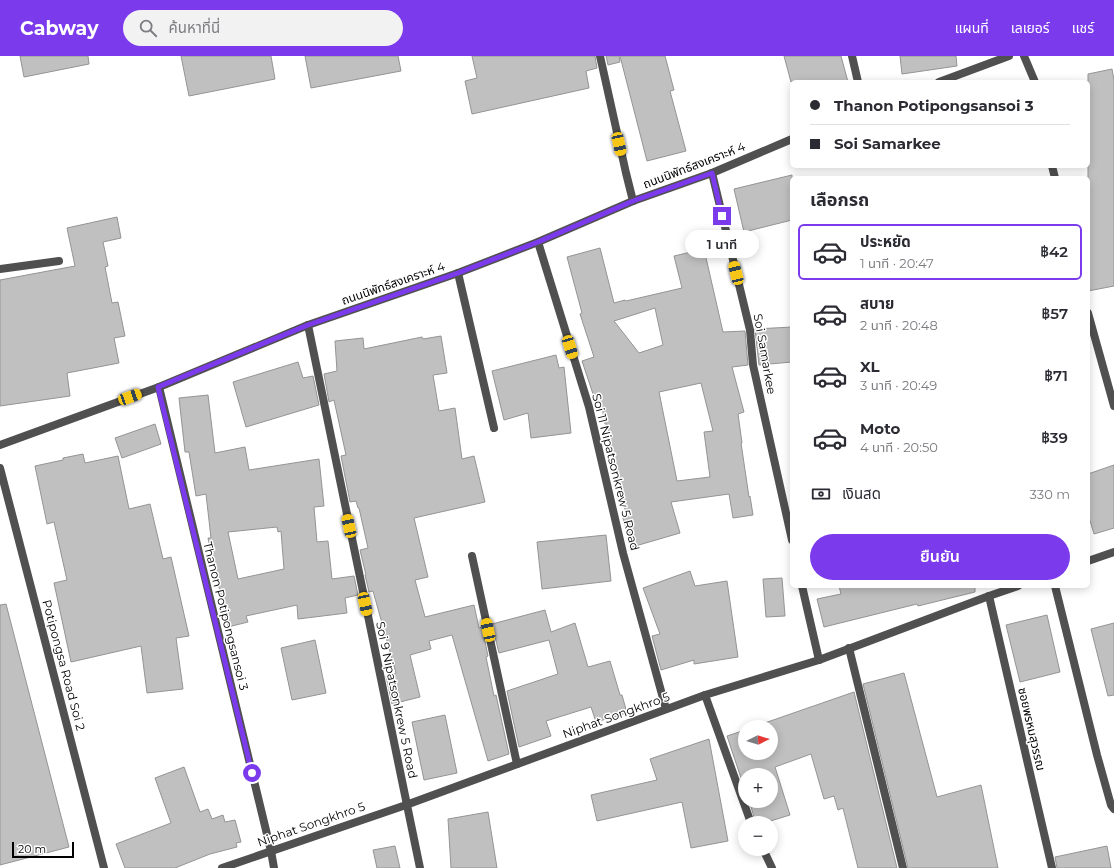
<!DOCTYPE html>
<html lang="th">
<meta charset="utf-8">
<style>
:root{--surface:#fff;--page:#f2f2f3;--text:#2b2b33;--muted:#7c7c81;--line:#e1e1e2;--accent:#7c3aed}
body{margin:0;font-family:Montserrat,"Noto Sans Thai",sans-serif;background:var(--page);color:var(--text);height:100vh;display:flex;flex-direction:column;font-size:15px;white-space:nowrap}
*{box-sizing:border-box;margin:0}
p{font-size:13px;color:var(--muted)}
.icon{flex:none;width:22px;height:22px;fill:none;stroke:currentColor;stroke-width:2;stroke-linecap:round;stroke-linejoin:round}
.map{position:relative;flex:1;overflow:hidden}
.side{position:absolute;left:790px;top:120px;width:300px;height:412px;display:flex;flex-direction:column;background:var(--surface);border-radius:6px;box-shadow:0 2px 10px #0003}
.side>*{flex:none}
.guide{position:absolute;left:790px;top:24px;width:300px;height:88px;border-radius:6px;box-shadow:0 2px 10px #0003;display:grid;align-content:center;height:88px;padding:0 20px;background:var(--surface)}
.needle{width:26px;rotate:85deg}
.tools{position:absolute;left:738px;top:664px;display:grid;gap:8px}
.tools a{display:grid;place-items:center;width:40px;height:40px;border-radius:50%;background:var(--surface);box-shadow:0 2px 10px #0003;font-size:20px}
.scale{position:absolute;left:12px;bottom:10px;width:62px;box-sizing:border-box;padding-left:4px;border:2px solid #000;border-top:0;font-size:11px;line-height:14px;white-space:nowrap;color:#000;-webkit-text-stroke:3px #fff;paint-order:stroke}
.end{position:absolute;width:18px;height:18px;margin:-9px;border:5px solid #7c3aed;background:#fff;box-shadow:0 0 0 2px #fff}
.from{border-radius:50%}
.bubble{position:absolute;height:28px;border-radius:14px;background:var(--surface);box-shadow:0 2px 10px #0003;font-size:13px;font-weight:600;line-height:28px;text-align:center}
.car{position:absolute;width:12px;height:24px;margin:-12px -6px;border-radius:5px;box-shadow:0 0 3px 1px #0007;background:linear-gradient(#f5c518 24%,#345 0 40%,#f5c518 0 76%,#345 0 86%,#f5c518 0)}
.guide b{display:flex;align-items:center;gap:14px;height:38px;font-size:15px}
.guide b+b{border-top:1px solid var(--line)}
.guide i{width:10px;height:10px;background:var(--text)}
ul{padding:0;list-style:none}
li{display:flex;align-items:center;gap:12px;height:56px;margin:0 8px 6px;padding:0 12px;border:2px solid transparent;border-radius:6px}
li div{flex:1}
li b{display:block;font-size:15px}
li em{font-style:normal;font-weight:600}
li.current{border-color:var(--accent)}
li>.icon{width:36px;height:36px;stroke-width:1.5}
h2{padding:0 20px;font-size:18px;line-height:48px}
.pay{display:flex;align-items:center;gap:10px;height:44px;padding:0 20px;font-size:15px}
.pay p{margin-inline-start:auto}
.primary-button{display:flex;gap:8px;margin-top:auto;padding:8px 20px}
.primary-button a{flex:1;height:46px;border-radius:24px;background:var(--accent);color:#fff;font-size:16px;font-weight:600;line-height:46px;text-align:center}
header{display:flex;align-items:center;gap:24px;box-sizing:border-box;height:56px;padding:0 20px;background:var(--accent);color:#fff}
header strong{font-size:19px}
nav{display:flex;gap:22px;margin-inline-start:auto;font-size:14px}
.search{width:280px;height:36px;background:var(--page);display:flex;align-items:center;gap:10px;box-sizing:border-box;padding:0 14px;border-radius:22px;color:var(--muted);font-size:15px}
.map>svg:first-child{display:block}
.building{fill:#c0c0c0;stroke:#949494;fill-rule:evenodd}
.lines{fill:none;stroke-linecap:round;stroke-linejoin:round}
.service{stroke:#505050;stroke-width:8}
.minor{stroke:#505050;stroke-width:8}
.tertiary{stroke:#505050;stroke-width:8}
.route{stroke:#7c3aed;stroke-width:5}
.labels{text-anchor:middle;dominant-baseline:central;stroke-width:3;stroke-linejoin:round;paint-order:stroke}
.street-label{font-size:12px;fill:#000;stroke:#fff}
</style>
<header>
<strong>Cabway</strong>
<div class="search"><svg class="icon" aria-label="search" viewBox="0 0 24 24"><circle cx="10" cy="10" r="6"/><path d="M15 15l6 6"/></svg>ค้นหาที่นี่</div>
<nav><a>แผนที่</a><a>เลเยอร์</a><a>แชร์</a></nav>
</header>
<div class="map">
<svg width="1114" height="812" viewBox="0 0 1114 812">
<rect width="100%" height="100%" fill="#fff"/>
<path class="building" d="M20,0H88L89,8L24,21Z
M181,0H271L275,23L189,40Z
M305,0H398L401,15L311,32Z
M472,0H595L597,12L586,15L589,32L472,58L465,25L477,22Z
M606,0H619L620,6L608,9Z
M620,0H665L674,34L670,35L686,95L647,105Z
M784,0H841L848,26H791Z
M900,0H956L957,10L902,18Z
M1112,13L1114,24V230L1088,235V18Z
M792,119V164L744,176L734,133Z
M117,161L121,182L103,186L108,210L105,211L112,247L118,246L125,280L114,282L119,307L67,317L70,340L0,350V224L75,210L67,172Z
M600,192L614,247L625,244L626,245L682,232L674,200L704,193L723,276L745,275L748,309L732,311L744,356L738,358L742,387H741L749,441L750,440L753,459L733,462L729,438L671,446L680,477L632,491L622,459L626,458L607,368H605L601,346L596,347L582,305L594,301L580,258L582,257L567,201ZM655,252L663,289L639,297L614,265ZM701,327L713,375L704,376L710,421L677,425L659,336Z
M792,271V306L759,309L755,273Z
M441,280L447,317L433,319L439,355L455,352L462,403L474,400L485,446L414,462L428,521L415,524L425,561L474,549L479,572L482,571L488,600L486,601L494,640L496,639L509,698L488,705L452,579L429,585L431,593L410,599L420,641L392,648L386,620L396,617L373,535L369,536L365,519H366L360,494L368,492L359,452H358L356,445L350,446L341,400L346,399L334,344L329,346L324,318L337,315L335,285L363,282L364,293L422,281L423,283Z
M556,299L559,312L564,311L571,377L531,382L528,357L504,364L492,315Z
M298,306L303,322L313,320L319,349L246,371L233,326Z
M208,339L215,397L245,391L249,414L319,403L324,450L314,451L317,486L328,485L332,523L354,520L358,539L345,542L347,557L298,563L297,549L246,560L248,566L228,571L208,482H211L206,438L196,440L189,396H185L179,342ZM277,471L278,476L281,475L284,513L238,523L228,476Z
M155,368L161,388L122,402L115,382Z
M83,398L85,407L118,400L129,453L150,448L163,503L171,501L189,580L176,582L183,633L147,637L141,590L71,606L54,527L67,524L54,466L47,468L35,410L63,404V402Z
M1114,409V472L1094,478L1088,458V418Z
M606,479L611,525L542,533L537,486Z
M690,515L695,530L727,525L738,601L694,608V604L661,614L652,580L660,578L643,532Z
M782,522L785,560L766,561L763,523Z
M839,530H975V536L918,550L917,548L824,571L817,543L841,538Z
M6,548L69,791L0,809V549Z
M545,554L551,576L575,567L588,611L610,605L620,639H622L627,657L596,666L591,651L546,665L551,680L519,691L507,635L558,618L549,584L499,597L492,568Z
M1047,559L1060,616L1020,626L1006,569Z
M1114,567V639L1108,640L1091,573Z
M315,584L326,637L292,644L281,592Z
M904,617L937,741L981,729L998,812H908L863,628Z
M854,636L897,812H858L843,752L838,754L834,740L824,743L811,698L775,711L790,759L764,767H756L749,745H771V719H745V734L727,680L745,674V697H771V671H753Z
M445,659L457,717L424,724L412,666Z
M709,683L728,785L691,792L682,746L597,765L591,739L657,724L650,703Z
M184,711L200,756L208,753L212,763L223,759L225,766L235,764L241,786L236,787L237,791L210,798L175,812H125L116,788L171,767L155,722Z
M488,756L497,812H451L448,763Z
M395,790L400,812H377L373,794Z
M1107,790L1111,812H1057L1055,801Z"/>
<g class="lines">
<path class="service" d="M600,0L626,117L633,145"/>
<path class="minor" d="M852,0L858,26
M1024,0L1035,26
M1052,110L1055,122
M712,117L750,274L753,309L792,484
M538,186L589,351L623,497L666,653
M458,217L494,372
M1088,257L1114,350
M308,269L420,812
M159,331L271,795L274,812
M0,412L104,812
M472,500L517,708
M802,530L819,604
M1055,530L1097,699L1111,749L1114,753
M989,540L1052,812
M849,592L903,812
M705,639L751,767
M763,793L772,812"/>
<path class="tertiary" d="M939,26L1009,0
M0,213L59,205
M0,389L159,331L308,269L458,217L538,186L633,145L712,117L792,83
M1088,505L1114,496
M222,812L406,749L705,639L819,604L989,540L1018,530"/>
</g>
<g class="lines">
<path class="route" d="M252,717L158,331L308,269L458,217L538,186L633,145L712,117L722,160"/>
</g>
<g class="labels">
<g class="street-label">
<text transform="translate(694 109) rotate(-21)">ถนนนิพัทธ์สงเคราะห์ 4</text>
<text transform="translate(393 227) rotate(-19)">ถนนนิพัทธ์สงเคราะห์ 4</text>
<text transform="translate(765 298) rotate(80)">Soi Samarkee</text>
<text transform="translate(616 416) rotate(76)">Soi 11 Nipatsonkrew 5 Road</text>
<text transform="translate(226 560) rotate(76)">Thanon Potipongsansoi 3</text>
<text transform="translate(64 609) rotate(75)">Potipongsa Road Soi 2</text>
<text transform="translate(397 644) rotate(78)">Soi 9 Nipatsonkrew 5 Road</text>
<text transform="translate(616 659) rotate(-20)">Niphat Songkhro 5</text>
<text transform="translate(1032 673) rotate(77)">ซอยพรหมสุวรรณ</text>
<text transform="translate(311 768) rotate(-19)">Niphat Songkhro 5</text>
</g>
</g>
</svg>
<div class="tools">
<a><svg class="needle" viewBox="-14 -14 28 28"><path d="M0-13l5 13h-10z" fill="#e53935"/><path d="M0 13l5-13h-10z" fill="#7c7c81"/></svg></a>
<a>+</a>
<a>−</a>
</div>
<div class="scale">20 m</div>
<i class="end from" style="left:252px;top:717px"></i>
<i class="end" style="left:722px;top:160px"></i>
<div class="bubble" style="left:685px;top:174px;width:74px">1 นาที</div>
<i class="car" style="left:619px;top:88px;rotate:168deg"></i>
<i class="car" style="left:736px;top:217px;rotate:346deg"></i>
<i class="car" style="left:570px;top:291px;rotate:163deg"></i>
<i class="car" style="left:130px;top:341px;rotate:70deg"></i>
<i class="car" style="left:349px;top:470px;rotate:348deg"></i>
<i class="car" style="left:365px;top:548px;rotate:168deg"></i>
<i class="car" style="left:488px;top:574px;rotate:348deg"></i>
<div class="guide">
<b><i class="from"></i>Thanon Potipongsansoi 3</b>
<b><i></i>Soi Samarkee</b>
</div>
<section class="side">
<h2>เลือกรถ</h2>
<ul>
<li class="current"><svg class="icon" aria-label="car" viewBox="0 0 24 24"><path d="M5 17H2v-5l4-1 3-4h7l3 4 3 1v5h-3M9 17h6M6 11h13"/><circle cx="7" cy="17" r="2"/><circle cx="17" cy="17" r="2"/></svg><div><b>ประหยัด</b><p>1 นาที · 20:47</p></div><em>฿42</em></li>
<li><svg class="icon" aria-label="car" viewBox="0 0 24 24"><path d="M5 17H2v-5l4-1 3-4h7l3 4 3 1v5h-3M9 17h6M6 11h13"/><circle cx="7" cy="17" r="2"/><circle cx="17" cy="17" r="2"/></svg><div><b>สบาย</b><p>2 นาที · 20:48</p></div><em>฿57</em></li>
<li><svg class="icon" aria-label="car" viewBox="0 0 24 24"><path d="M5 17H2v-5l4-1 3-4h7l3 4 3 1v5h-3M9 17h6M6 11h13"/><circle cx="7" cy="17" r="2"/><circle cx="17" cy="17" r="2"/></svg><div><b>XL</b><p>3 นาที · 20:49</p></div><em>฿71</em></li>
<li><svg class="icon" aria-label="car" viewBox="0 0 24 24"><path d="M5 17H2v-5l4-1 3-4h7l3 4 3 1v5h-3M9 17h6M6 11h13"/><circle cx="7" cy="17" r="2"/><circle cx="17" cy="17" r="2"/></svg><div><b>Moto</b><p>4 นาที · 20:50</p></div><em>฿39</em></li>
</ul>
<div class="pay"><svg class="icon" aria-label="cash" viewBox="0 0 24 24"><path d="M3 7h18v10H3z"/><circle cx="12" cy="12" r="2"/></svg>เงินสด<p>330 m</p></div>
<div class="primary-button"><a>ยืนยัน</a></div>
</section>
</div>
